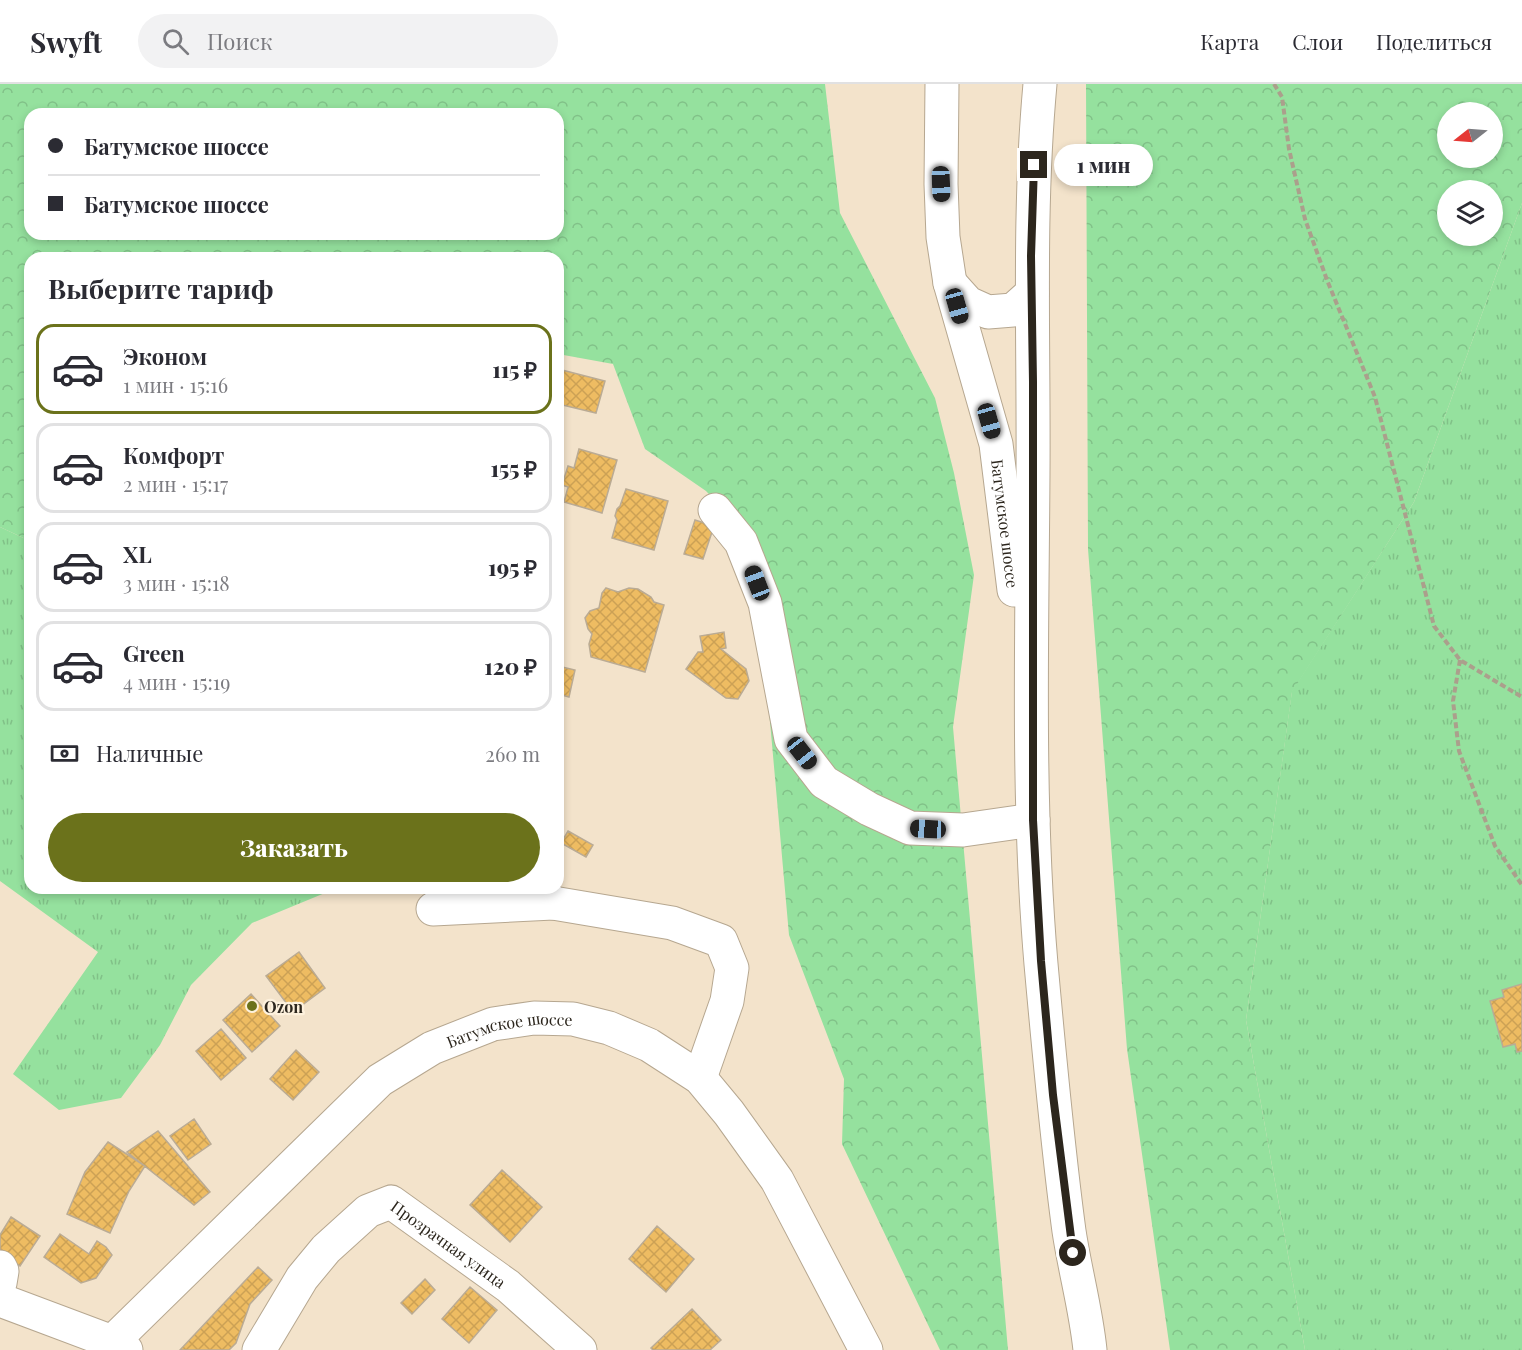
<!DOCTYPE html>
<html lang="ru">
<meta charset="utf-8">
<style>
:root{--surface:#fff;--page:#f2f2f3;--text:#2b2b33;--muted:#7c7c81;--line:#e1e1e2;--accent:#6b721b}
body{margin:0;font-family:"Playfair Display",serif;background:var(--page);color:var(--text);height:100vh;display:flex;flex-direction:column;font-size:22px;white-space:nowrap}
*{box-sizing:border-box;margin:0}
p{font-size:20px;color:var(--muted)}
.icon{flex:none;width:33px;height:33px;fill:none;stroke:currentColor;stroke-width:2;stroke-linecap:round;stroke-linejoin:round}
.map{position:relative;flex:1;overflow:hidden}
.panel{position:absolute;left:24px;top:168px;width:540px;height:642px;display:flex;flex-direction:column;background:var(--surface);border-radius:18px;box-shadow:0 3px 9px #0003}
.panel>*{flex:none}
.hud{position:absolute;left:24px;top:24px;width:540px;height:132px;border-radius:18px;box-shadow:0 3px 9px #0003;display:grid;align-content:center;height:132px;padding:0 24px;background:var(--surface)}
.needle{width:39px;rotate:253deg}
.controls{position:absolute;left:1437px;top:18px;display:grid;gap:12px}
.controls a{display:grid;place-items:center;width:66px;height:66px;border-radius:50%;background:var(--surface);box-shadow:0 3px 9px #0003;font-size:30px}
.end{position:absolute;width:27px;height:27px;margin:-14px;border:8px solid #2c261d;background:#fff;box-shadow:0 0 0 3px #fff}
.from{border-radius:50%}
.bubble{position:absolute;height:42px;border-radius:21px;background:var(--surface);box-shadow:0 3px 9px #0003;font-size:20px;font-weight:800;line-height:42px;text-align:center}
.car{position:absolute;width:18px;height:36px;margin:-18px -9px;border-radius:8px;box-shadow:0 0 4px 2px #0007;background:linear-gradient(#222 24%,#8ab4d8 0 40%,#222 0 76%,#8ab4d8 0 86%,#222 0)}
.hud b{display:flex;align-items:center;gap:21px;height:57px;font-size:22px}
.hud b+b{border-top:2px solid var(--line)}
.hud i{width:15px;height:15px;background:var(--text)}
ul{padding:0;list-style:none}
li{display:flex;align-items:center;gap:18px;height:90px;margin:0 12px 9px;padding:0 12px;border:3px solid var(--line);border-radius:18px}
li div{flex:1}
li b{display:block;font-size:22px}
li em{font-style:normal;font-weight:800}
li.on{border-color:var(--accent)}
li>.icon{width:54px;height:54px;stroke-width:1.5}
h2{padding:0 24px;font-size:27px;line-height:72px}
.pay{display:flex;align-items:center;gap:15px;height:66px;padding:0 24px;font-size:22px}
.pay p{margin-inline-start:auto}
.action{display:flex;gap:12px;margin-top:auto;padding:12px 24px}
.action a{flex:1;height:69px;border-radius:36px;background:var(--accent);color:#fff;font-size:24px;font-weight:800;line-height:69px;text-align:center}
header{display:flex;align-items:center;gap:36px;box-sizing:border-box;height:84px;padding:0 30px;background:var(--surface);border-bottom:2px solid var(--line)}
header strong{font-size:28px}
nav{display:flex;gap:33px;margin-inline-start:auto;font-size:21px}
.search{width:420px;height:54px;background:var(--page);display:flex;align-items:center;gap:15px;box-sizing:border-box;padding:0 21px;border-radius:33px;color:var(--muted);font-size:22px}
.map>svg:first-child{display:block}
.grass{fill:url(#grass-tufts)}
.forest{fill:url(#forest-crowns);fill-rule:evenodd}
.building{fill:url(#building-cross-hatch);stroke:#baab94;stroke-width:1.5}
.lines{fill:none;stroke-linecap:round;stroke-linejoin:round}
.minor-casing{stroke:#b6a790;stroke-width:35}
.highway-casing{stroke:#b6a790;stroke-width:35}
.path{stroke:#ab9f8c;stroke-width:4;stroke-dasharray:6 3;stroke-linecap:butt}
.minor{stroke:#fff;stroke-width:33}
.highway{stroke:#fff;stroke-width:33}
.route{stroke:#2c261d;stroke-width:8}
.poi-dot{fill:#6b721b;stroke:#fdf1dd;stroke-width:2}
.labels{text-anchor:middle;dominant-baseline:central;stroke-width:4.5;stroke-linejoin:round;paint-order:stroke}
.street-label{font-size:16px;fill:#2c261d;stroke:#fdf1dd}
.poi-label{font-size:16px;font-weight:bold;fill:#2c261d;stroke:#fdf1dd;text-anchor:start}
</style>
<header>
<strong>Swyft</strong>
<div class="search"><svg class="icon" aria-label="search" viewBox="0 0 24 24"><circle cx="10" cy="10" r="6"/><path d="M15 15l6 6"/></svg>Поиск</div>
<nav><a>Карта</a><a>Слои</a><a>Поделиться</a></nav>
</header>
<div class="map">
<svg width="1522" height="1266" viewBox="0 0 1522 1266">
<defs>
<pattern id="grass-tufts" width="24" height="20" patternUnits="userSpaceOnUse" patternTransform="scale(1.5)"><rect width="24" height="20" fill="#95e19e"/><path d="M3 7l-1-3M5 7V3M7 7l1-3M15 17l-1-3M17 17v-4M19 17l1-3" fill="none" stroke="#81c188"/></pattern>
<pattern id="forest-crowns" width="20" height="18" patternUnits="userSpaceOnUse" patternTransform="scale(1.5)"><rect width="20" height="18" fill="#95e19e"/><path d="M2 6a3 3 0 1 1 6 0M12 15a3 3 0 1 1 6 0" fill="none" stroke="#81c188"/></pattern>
<pattern id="building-cross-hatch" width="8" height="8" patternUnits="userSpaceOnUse" patternTransform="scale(1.5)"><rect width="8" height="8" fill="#eebc62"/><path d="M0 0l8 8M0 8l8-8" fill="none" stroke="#cca155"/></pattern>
</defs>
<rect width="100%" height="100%" fill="#f3e3cb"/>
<path class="grass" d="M1522,119V1266H1305L1246,936L1292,607L1414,418Z
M0,443L30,457V804H337L252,839L191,901L160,961L121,1014L59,1026L13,990L98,868L0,797Z"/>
<path class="forest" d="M0,0H825L840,129L935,314L954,389L974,491L953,643L1008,1266H940L842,1060L844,995L789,851L754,458L706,407L645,365L613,280L558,270V174H30V457L0,443ZM30,30H558V150H30Z
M1086,0H1522V119L1414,418L1292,608L1246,936L1305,1266H1170L1127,965L1088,465ZM1448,28H1492V74H1448ZM1448,106H1492V152H1448Z"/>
<path class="building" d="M562,286L605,297L596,329L558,320V302Z
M579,365L617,376L602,429L564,418L568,403L562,401L568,382L574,384Z
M626,405L668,417L654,466L612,454L617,436L615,432L617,425L620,422Z
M695,436L714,442L703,475L684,470Z
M606,504L618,508L629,504L638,505L651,513L654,518L664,521L645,588L591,573L589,560L592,550L588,545L585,534L590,527L599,524L602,509Z
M724,548L726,564L721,565L746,585L749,597L738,615L726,614L686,585L698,568H703L700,552Z
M558,582L575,586L569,613L558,610Z
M568,747L593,761L586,773L561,759Z
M299,868L325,904L293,928L266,892Z
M1522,900V967L1517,968L1515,960L1503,963L1490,917L1504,913L1502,906Z
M251,910L280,942L252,968L223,936Z
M221,945L246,974L221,996L196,967Z
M296,966L319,988L293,1016L270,995Z
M194,1035L211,1060L188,1076L170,1052Z
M158,1047L210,1108L194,1121L127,1068Z
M108,1058L145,1082L129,1107L110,1149L67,1130L85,1088Z
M502,1086L542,1123L510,1158L470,1121Z
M11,1133L40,1152L20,1182L0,1170V1151Z
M657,1142L694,1175L666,1208L629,1175Z
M60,1150L89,1170L97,1157L106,1163L112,1171L96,1194L81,1199L44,1173Z
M258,1183L272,1196L250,1220L236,1259L229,1266H180Z
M425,1195L435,1206L412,1230L401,1219Z
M470,1203L497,1226L469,1259L442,1235Z
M692,1225L721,1256L710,1266H653L651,1264Z"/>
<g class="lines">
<defs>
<g id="minor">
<path d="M715,426L741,458L765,519L791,655L824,698L869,725L910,744L963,746L1033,736"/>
<path d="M538,804L553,819L672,839L721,857L732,884L727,917L700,994"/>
<path d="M433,825L553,819"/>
<path d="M0,1183L2,1187L0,1199"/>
<path d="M0,1216L112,1258L126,1266"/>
<path id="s1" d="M259,1266L302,1194L326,1165L368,1127L391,1118L508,1202L580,1266"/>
</g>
<g id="highway">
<path id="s2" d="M942,0L941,100L943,153L950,199L996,360L1014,506"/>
<path d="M1040,0C1028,130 1034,259 1033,389C1032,552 1027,717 1041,880C1049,969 1057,1058 1069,1147C1075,1187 1086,1226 1090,1266"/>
<path d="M950,199L968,219L988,228L1013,226L1032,209"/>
<path id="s3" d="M104,1266L380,996L432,964L493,940L534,934L573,935L609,944L649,961L700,994L729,1029L777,1096L866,1266"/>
</g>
</defs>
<use href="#minor" class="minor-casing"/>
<use href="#highway" class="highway-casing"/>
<path class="path" d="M1274,0L1282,13L1289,65L1305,135L1327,196L1375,313L1434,542L1460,576L1522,613
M1460,576L1453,617L1459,667L1495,762L1522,801"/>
<use href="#minor" class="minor"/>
<use href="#highway" class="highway"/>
</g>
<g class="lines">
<path class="route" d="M1034,81L1031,172L1033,298V736L1041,877L1053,1011L1073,1169"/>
</g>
<circle class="poi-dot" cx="252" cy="922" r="6"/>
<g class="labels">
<g class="street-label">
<text stroke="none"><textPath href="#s2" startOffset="447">Батумское шоссе</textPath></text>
<text stroke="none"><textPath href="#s3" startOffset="528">Батумское шоссе</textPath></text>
<text stroke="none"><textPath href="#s1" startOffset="274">Прозрачная улица</textPath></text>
</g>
<g class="poi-label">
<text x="264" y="922">Ozon</text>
</g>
</g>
</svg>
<div class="controls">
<a><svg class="needle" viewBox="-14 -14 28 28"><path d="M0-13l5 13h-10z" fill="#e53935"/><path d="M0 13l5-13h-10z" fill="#7c7c81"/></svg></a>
<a><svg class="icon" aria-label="layers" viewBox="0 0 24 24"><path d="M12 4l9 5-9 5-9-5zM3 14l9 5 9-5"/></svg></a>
</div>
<i class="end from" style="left:1073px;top:1169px"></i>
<i class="end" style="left:1034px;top:81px"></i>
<div class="bubble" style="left:1054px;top:60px;width:99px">1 мин</div>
<i class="car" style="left:941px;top:100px;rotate:178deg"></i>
<i class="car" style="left:957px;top:222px;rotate:164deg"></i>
<i class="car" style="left:989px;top:337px;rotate:164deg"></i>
<i class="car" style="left:757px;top:499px;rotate:339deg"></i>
<i class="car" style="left:802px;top:669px;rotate:142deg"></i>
<i class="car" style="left:928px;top:745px;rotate:273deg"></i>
<div class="hud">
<b><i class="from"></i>Батумское шоссе</b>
<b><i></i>Батумское шоссе</b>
</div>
<section class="panel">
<h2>Выберите тариф</h2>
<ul>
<li class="on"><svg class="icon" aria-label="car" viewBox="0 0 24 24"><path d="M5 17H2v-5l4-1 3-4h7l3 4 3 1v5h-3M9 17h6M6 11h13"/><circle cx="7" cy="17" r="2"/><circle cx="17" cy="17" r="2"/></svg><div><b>Эконом</b><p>1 мин · 15:16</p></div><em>115 ₽</em></li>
<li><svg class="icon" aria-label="car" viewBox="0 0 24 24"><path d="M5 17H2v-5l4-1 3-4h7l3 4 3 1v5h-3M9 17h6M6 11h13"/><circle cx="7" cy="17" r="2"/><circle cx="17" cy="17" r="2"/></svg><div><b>Комфорт</b><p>2 мин · 15:17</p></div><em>155 ₽</em></li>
<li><svg class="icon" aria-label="car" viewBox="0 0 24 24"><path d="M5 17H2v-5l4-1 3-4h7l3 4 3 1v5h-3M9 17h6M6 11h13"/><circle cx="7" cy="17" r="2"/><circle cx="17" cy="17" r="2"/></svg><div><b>XL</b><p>3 мин · 15:18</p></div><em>195 ₽</em></li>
<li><svg class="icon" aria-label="car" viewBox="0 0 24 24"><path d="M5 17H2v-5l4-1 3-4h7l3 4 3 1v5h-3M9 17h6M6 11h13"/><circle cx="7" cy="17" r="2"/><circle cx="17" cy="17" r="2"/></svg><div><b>Green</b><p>4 мин · 15:19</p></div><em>120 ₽</em></li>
</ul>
<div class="pay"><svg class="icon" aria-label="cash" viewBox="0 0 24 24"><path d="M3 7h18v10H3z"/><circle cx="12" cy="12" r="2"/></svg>Наличные<p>260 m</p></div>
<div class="action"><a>Заказать</a></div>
</section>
</div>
